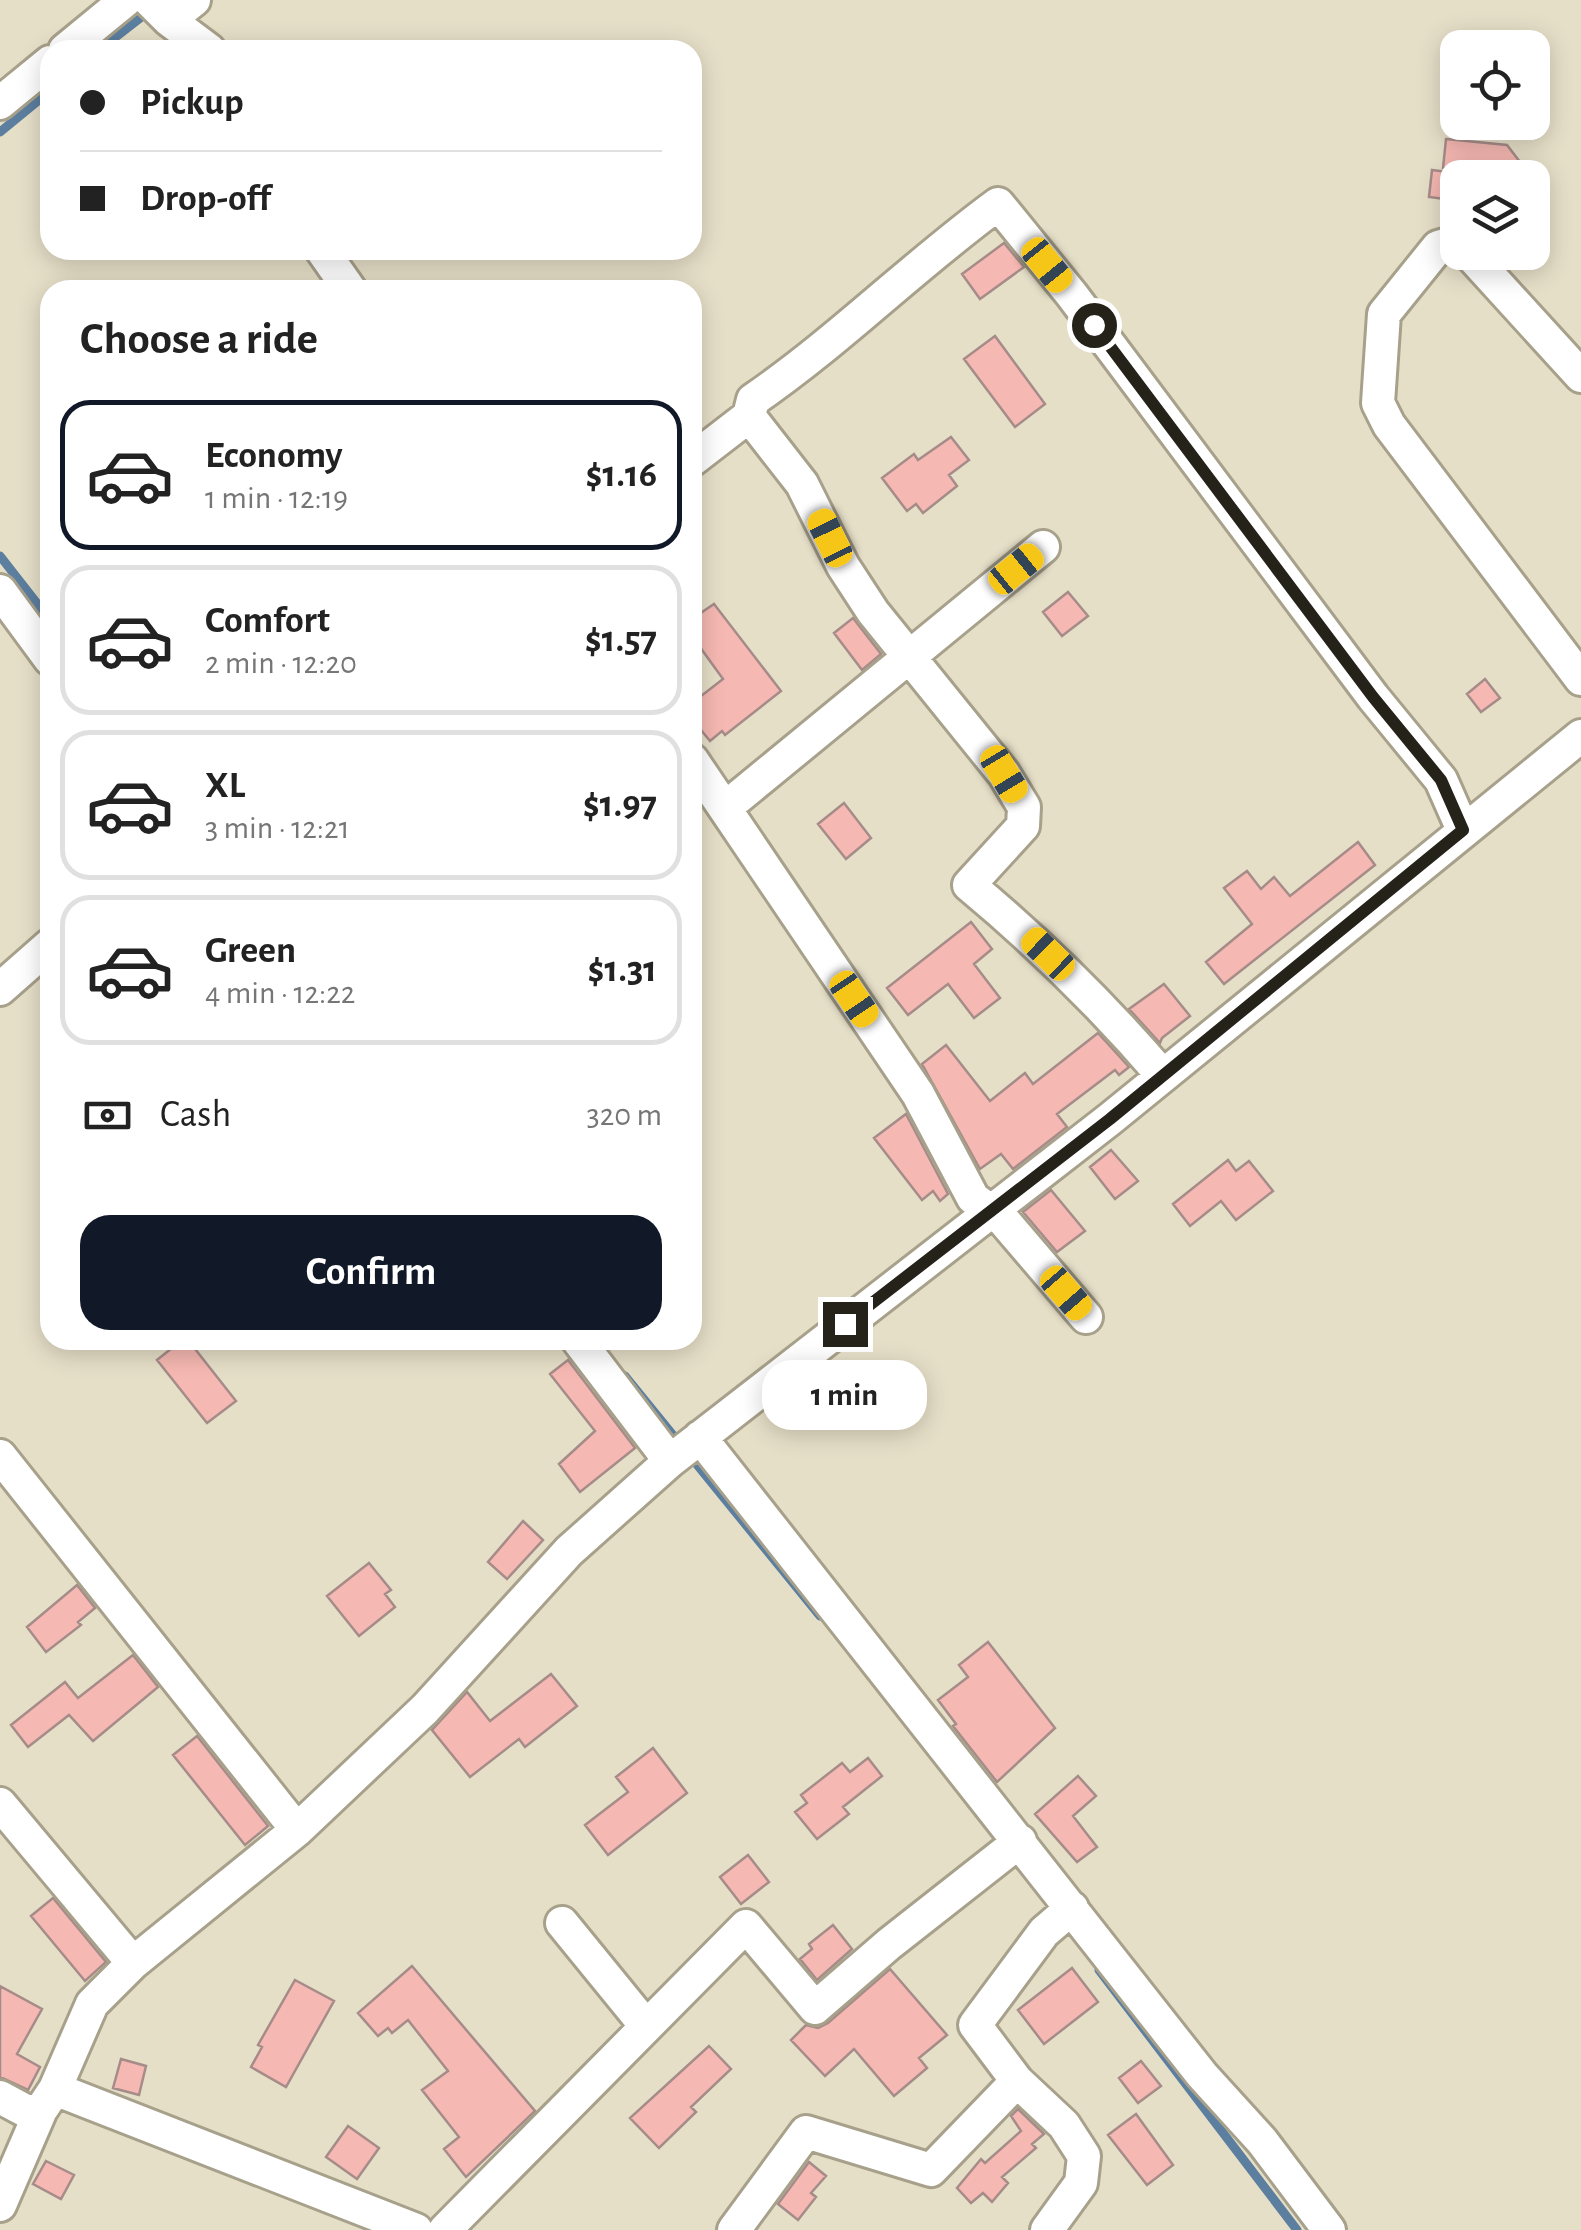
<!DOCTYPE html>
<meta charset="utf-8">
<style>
:root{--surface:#fff;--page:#f2f2f2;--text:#222;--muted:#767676;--line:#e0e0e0;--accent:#111827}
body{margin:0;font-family:"Alegreya Sans",sans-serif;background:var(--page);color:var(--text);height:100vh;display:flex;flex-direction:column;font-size:38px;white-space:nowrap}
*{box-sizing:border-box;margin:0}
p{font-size:32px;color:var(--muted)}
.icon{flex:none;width:55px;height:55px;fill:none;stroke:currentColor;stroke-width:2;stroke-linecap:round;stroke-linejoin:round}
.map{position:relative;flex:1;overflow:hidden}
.panel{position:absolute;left:40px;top:280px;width:662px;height:1070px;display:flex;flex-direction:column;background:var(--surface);border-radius:30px;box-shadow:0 5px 25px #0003}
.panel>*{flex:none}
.top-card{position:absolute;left:40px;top:40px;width:662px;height:220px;border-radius:30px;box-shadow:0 5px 25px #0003;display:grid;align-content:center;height:220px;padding:0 40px;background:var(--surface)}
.tools{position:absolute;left:1440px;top:30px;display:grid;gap:20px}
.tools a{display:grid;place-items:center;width:110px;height:110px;border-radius:20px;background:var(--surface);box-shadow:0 5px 25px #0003;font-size:50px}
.end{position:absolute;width:45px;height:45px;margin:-22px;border:12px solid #25221a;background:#fff;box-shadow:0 0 0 5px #fff}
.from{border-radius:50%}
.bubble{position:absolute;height:70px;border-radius:30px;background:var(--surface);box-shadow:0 5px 25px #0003;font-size:32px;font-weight:700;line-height:70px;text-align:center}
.car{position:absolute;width:30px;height:60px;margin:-30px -15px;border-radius:12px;box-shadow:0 0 8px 2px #0007;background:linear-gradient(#f5c518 24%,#345 0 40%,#f5c518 0 76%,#345 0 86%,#f5c518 0)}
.top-card b{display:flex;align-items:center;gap:35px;height:95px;font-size:38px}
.top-card b+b{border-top:2px solid var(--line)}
.top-card i{width:25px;height:25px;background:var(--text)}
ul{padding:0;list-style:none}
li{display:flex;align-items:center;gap:30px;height:150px;margin:0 20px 15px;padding:0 20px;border:5px solid var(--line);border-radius:30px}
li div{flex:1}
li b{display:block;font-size:38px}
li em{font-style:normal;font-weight:700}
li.selected{border-color:var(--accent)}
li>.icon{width:90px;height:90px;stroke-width:1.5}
h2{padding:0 40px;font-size:45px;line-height:120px}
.pay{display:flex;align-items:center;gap:25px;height:110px;padding:0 40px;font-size:38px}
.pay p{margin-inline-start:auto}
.button{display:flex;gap:20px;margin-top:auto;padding:20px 40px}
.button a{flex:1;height:115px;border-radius:30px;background:var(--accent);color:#fff;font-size:40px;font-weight:700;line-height:115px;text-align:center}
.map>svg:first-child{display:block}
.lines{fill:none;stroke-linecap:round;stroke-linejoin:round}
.stream{stroke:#5c7e9f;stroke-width:9}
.building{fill:#f6b8b2;stroke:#a68c89;stroke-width:2.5}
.street-casing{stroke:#a7a08a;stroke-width:38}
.street{stroke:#fff;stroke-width:32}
.route{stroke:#25221a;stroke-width:12}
</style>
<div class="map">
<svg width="1581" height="2230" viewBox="0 0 1581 2230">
<rect width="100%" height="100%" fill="#e6dfc8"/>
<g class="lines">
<path class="stream" d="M99,50L148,12
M0,132L50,91
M0,556L50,620
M625,1376L820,1616
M1099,1970L1297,2230"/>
</g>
<path class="building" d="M1446,139L1507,145L1520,162L1505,173L1443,168Z
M1432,170L1456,173L1453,200L1429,197Z
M1004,243L1024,267L980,299L962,274Z
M995,336L1045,404L1015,427L964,359Z
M951,437L969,460L949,475L957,486L923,513L916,504L907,511L882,478L914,454L918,460Z
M1068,592L1088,616L1062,636L1043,612Z
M714,604L781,691L725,735L722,731L710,741L692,719V703L723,679L692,636V619Z
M853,618L881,654L862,670L834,633Z
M1485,679L1500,698L1481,712L1467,694Z
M844,803L871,838L846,859L818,824Z
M1358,842L1375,865L1224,984L1206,962L1252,924L1224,888L1247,871L1261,889L1274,877L1290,896Z
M971,922L992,949L974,964L1000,998L974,1018L948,984L908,1015L887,988Z
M1164,984L1190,1016L1162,1038L1160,1043L1129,1009Z
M1098,1033L1129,1067L1119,1075L1115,1070L1057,1114L1067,1127L1013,1169L1001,1154L980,1169L922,1064L946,1045L990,1101L1025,1073L1033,1084Z
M906,1114L948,1194L940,1201L933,1191L922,1200L874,1138Z
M1111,1150L1138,1181L1115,1199L1090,1167Z
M1228,1160L1236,1171L1249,1161L1273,1191L1236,1220L1221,1201L1190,1226L1173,1204Z
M1051,1190L1085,1231L1057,1252L1023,1212Z
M182,1340H188L236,1401L207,1423L157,1360Z
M568,1360L635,1448L580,1492L559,1464L595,1431L550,1374Z
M523,1521L543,1540L507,1579L488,1562Z
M369,1563L391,1590L385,1594L395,1607L359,1636L327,1596Z
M77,1585L95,1608L78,1622L81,1625L46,1652L27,1627Z
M988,1642L1055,1728L997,1782L953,1726L956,1724L938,1700L968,1677L959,1665Z
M133,1655L158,1687L93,1741L69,1715L28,1747L11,1725L65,1682L78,1698Z
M551,1674L577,1706L525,1747L519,1739L470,1777L432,1730L467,1692L490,1721Z
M197,1736L268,1826L245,1845L173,1755Z
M653,1748L687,1793L608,1855L585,1825L628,1792L616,1777Z
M868,1758L882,1776L843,1807L849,1814L817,1839L795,1812L807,1803L801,1795L842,1763L850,1772Z
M1078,1776L1096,1796L1073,1816L1097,1847L1077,1862L1035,1814Z
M748,1855L769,1882L741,1904L720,1877Z
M53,1898L106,1962L85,1981L31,1916Z
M833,1925L852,1949L817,1980L800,1959L812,1949L809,1944Z
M412,1966L535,2111L466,2177L444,2149L459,2137L422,2090L448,2071L408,2020L392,2033L388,2028L378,2036L358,2013Z
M1072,1968L1098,2002L1044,2044L1018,2010Z
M890,1969L947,2035L919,2058L927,2068L894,2096L854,2049L825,2076L791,2040L806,2025L818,2028L828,2023Z
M295,1980L334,2001L286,2087L251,2067L262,2047L258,2045Z
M0,1986L42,2009L17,2054L40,2067L28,2090L0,2077Z
M709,2046L731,2069L691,2107L696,2112L659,2148L630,2118Z
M121,2059L146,2066L139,2095L113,2088Z
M1141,2061L1161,2086L1138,2103L1119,2078Z
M1018,2109L1044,2134L1032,2144L1036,2148L1002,2177L1008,2183L992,2202L983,2193L971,2203L957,2188L981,2159L985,2163L1021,2131L1011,2116Z
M1136,2114L1173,2165L1147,2185L1108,2135Z
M348,2126L379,2148L357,2179L326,2157Z
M46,2161L74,2175L61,2199L33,2184Z
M809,2162L826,2176L811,2193L816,2197L798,2220L778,2204Z"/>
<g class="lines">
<defs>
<path id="street" d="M149,0L169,20L194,0
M169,20L209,50
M65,50L126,0
M0,103L50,62
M1458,241L1438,247L1384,314L1378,403L1389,425L1581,679
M322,250L350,290
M1468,252L1581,376
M749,416L753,400C839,341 913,266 998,204L1072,295L1373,697L1441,780L1463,830
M692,460L749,416L802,484L843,566L873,612L1004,774L1024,807L1023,826L969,885C1040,944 1103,1006 1163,1076
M0,591L50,659
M692,760L918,1094L973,1198L1004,1221L1086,1317
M725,808L1043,547
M0,989L50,945
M578,1340L670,1461
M700,1437L1202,2075L1262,2141L1329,2230
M0,1456L297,1830
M0,1804L133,1963
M562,1923L646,2026
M55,2089L416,2230
M0,2097L26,2111L41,2110
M0,2205L41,2110L55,2089L92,2004L133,1963L297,1830L425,1709L569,1551L670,1461L1110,1119L1581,736
M445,2230L746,1926L815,2008L889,1944L1020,1841
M734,2230L806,2132L931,2170L1017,2081
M1047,2230L1081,2183L1084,2156L1064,2125L1017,2081L975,2025L1044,1932L1072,1908"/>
</defs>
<use href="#street" class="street-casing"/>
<use href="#street" class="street"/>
</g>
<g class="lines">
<path class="route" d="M845,1324L1110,1119L1463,830L1441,780L1373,697L1094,325"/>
</g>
</svg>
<div class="tools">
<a><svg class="icon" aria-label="locate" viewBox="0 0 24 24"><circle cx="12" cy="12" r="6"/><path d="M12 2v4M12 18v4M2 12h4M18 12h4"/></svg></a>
<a><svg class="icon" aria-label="layers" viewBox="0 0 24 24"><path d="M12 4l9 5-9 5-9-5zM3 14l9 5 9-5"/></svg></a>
</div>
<i class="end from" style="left:1094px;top:325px"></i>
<i class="end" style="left:845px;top:1324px"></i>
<div class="bubble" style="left:762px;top:1360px;width:165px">1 min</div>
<i class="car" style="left:1047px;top:265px;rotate:141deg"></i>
<i class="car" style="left:830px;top:538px;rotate:334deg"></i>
<i class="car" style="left:1016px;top:569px;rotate:51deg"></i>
<i class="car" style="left:1004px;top:774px;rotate:149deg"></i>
<i class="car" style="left:1048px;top:954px;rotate:314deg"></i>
<i class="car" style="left:854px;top:999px;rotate:146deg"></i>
<i class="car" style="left:1066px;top:1293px;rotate:139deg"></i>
<div class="top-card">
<b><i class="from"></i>Pickup</b>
<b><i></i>Drop-off</b>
</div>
<section class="panel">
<h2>Choose a ride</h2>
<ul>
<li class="selected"><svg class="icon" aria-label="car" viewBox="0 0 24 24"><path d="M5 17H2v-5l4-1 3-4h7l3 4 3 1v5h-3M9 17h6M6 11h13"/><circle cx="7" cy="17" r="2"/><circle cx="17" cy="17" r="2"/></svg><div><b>Economy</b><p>1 min · 12:19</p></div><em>$1.16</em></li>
<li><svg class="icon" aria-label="car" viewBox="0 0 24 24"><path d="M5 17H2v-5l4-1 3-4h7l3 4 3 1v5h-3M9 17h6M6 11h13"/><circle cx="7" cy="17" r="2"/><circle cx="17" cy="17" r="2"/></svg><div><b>Comfort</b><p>2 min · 12:20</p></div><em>$1.57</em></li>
<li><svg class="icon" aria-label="car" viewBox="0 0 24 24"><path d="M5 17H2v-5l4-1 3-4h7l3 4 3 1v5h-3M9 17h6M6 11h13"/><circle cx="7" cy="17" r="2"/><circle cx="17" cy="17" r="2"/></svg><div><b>XL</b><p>3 min · 12:21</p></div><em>$1.97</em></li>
<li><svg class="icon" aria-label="car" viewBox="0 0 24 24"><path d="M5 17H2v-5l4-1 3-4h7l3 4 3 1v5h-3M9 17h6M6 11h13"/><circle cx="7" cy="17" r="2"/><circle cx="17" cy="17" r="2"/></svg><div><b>Green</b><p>4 min · 12:22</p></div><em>$1.31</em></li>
</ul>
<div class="pay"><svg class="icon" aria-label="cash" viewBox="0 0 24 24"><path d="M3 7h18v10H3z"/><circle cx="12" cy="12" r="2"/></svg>Cash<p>320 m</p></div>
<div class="button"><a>Confirm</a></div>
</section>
</div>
